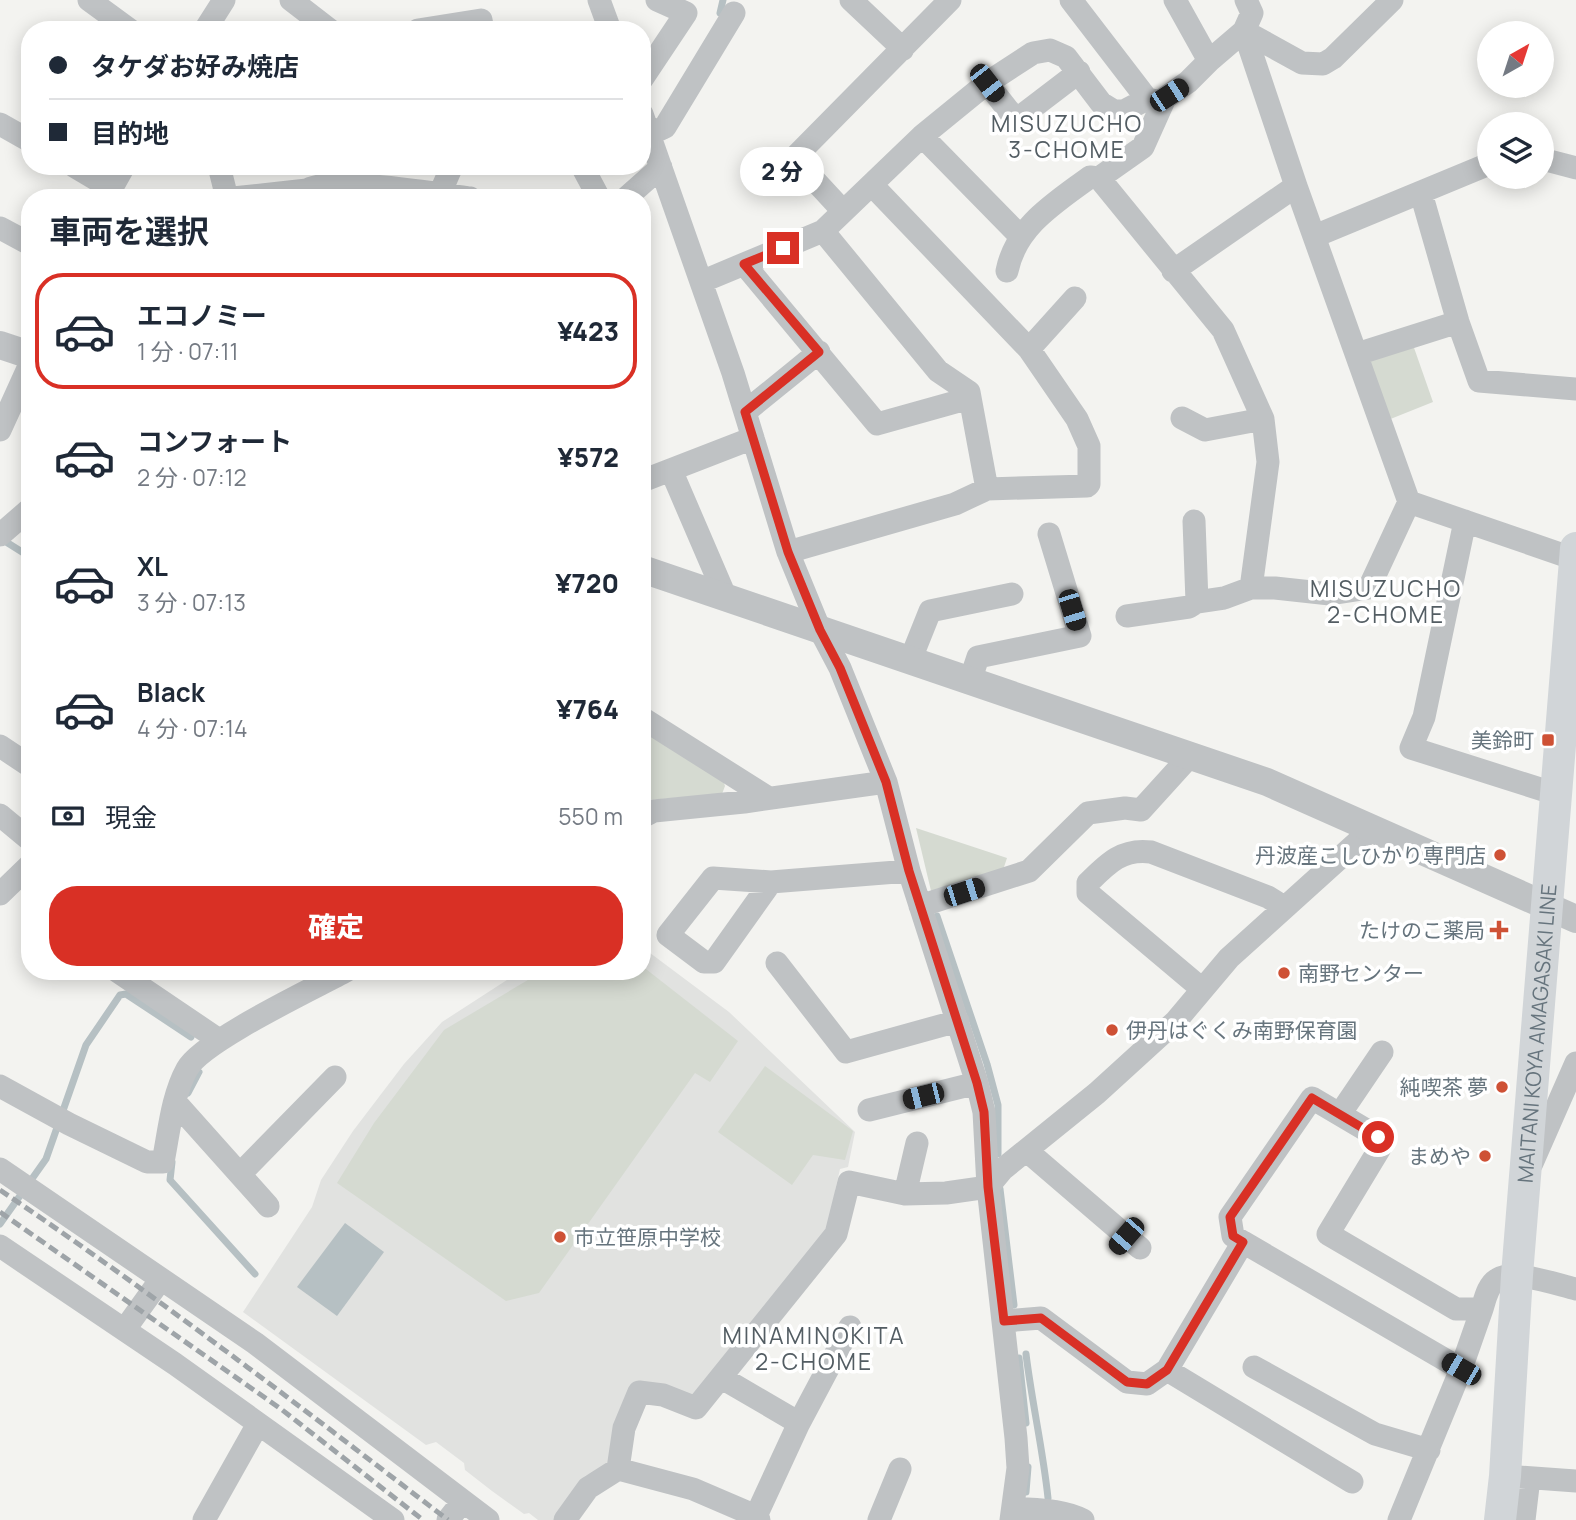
<!DOCTYPE html>
<html lang="ja">
<meta charset="utf-8">
<style>
:root{--surface:#fff;--page:#f6f6f7;--text:#1f2937;--muted:#747a83;--line:#e0e1e3;--accent:#d93025}
body{margin:0;font-family:Manrope,"Noto Sans JP",sans-serif;background:var(--page);color:var(--text);height:100vh;display:flex;flex-direction:column;font-size:26px;white-space:nowrap}
*{box-sizing:border-box;margin:0}
p{font-size:23px;color:var(--muted)}
.icon{flex:none;width:38px;height:38px;fill:none;stroke:currentColor;stroke-width:2;stroke-linecap:round;stroke-linejoin:round}
.map{position:relative;flex:1;overflow:hidden}
.panel{position:absolute;left:21px;top:189px;width:630px;height:791px;display:flex;flex-direction:column;background:var(--surface);border-radius:28px;box-shadow:0 4px 18px #0003}
.panel>*{flex:none}
.banner{position:absolute;left:21px;top:21px;width:630px;height:154px;border-radius:28px;box-shadow:0 4px 18px #0003;display:grid;align-content:center;height:154px;padding:0 28px;background:var(--surface)}
.needle{width:46px;rotate:39deg}
.controls{position:absolute;left:1477px;top:21px;display:grid;gap:14px}
.controls a{display:grid;place-items:center;width:77px;height:77px;border-radius:50%;background:var(--surface);box-shadow:0 4px 18px #0003;font-size:35px}
.end{position:absolute;width:32px;height:32px;margin:-16px;border:9px solid #d93025;background:#fff;box-shadow:0 0 0 4px #fff}
.from{border-radius:50%}
.bubble{position:absolute;height:49px;border-radius:24px;background:var(--surface);box-shadow:0 4px 18px #0003;font-size:23px;font-weight:800;line-height:49px;text-align:center}
.car{position:absolute;width:21px;height:42px;margin:-21px -10px;border-radius:9px;box-shadow:0 0 5px 2px #0007;background:linear-gradient(#222 24%,#8ab4d8 0 40%,#222 0 76%,#8ab4d8 0 86%,#222 0)}
.banner b{display:flex;align-items:center;gap:24px;height:66px;font-size:26px}
.banner b+b{border-top:2px solid var(--line)}
.banner i{width:18px;height:18px;background:var(--text)}
ul{padding:0;list-style:none}
li{display:flex;align-items:center;gap:21px;height:116px;margin:0 14px 10px;padding:0 14px;border:4px solid transparent;border-radius:28px}
li div{flex:1}
li b{display:block;font-size:26px}
li em{font-style:normal;font-weight:800}
li.on{border-color:var(--accent)}
li>.icon{width:63px;height:63px;stroke-width:1.5}
h2{padding:0 28px;font-size:32px;line-height:84px}
.pay{display:flex;align-items:center;gap:18px;height:77px;padding:0 28px;font-size:26px}
.pay p{margin-inline-start:auto}
.primary-button{display:flex;gap:14px;margin-top:auto;padding:14px 28px}
.primary-button a{flex:1;height:80px;border-radius:28px;background:var(--accent);color:#fff;font-size:28px;font-weight:800;line-height:80px;text-align:center}
.map>svg:first-child{display:block}
.built{fill:#e1e2e0}
.green{fill:#d5dad1}
.water{fill:#b6c0c3}
.lines{fill:none;stroke-linecap:round;stroke-linejoin:round}
.stream{stroke:#b6c0c3;stroke-width:7}
.minor{stroke:#bfc2c4;stroke-width:23}
.tertiary{stroke:#bfc2c4;stroke-width:28}
.secondary{stroke:#d1d5d8;stroke-width:32}
.rail{stroke:#9ea4a8;stroke-width:5;stroke-dasharray:10 5;stroke-linecap:butt}
.route{stroke:#d93025;stroke-width:9}
.poi-dot{fill:#ce5135;stroke:#fff;stroke-width:2.5}
.labels{text-anchor:middle;dominant-baseline:central;stroke-width:7;stroke-linejoin:round;paint-order:stroke}
.poi-label{font-size:21px;fill:#66747d;stroke:#fff;text-anchor:end}
.street-label{font-size:21px;fill:#66747d;stroke:#fff}
.neighbourhood-label{font-size:23px;letter-spacing:2px;fill:#535d63;stroke:#fff}
</style>
<div class="map">
<svg width="1576" height="1520" viewBox="0 0 1576 1520">
<rect width="100%" height="100%" fill="#f3f3f0"/>
<path class="built" d="M642,947L729,1012L855,1132L848,1167L840,1169L835,1191L840,1196L831,1232L697,1403L633,1383L608,1465L585,1476L557,1520H538L529,1513L524,1514L492,1491L465,1470L464,1463L436,1442L426,1445L243,1312L312,1207L321,1180L353,1131L404,1064L442,1022L521,971H642Z"/>
<path class="green" d="M1412,342L1433,402L1388,420L1367,362Z
M642,729L723,780L725,786L722,794L649,800L642,803Z
M916,828L1007,858L1002,873L932,895Z
M642,966L738,1041L710,1082L695,1073L539,1293L506,1301L337,1183L374,1123L444,1030L543,971H642Z
M765,1066L853,1131L845,1160L813,1155L792,1185L718,1132Z"/>
<path class="water" d="M345,1223L384,1252L337,1316L297,1287Z"/>
<g class="lines">
<path class="stream" d="M720,13L723,0
M3,540L30,557
M937,916L987,1064L998,1105V1154
M188,1093L199,1072
M172,1162L170,1180L255,1274
M1000,1189L1014,1305
M0,1224L46,1159L86,1045L120,995L126,994L191,1037
M1026,1354C1032,1403 1043,1450 1048,1498
M1019,1358L1026,1423
M1026,1492L1028,1467"/>
<path class="minor" d="M89,0L130,30
M291,0L330,30
M599,0L610,30
M851,0L903,49
M1071,0L1147,99L1162,102
M1175,0L1209,61
M1246,0L1252,13L1244,31L1209,61L1188,82L1165,98L1143,147L1099,178L1223,330L1263,419L1268,462L1251,588H1275L1330,594L1369,588L1409,502L1296,186L1244,31L1302,63L1323,64L1333,58L1392,0
M205,30L224,0
M418,30L481,20L483,30
M642,79L686,13L657,0
M987,83L1016,120L1079,72
M642,114L733,373L788,552L820,630L840,668L886,782L909,871L977,1083L984,1112L988,1187L1016,1438L1018,1468L1011,1520
M0,124L30,141
M650,134L665,127L734,13
M922,136L1021,237
M1542,159L1576,168
M74,166L111,188
M219,166L227,198
M582,166L599,198
M1421,193L1458,322L1479,381L1576,389
M106,198L124,166
M233,198L307,190C326,175 441,194 470,198
M438,198L452,166
M626,198L661,167
M843,211L794,158L950,0
M0,228L30,244
M823,231L938,371L969,392L987,489
M1315,236L1489,164
M744,264L877,424L970,398
M1007,271C1016,226 1055,203 1090,177L1099,178
M1173,271L1296,186
M701,282L823,231L922,136L987,83L1033,53L1050,50L1066,57L1101,103L1114,111H1124L1147,99
M1029,349L1075,298
M1357,354L1458,322
M745,412L819,352
M1182,418L1205,430L1263,419
M0,430L30,364
M671,470L726,598
M642,481L753,438
M1409,502L1575,559
M1194,521L1197,602
M1465,521L1424,717L1411,748L1556,794
M0,535L30,509
M788,552L955,504L987,489L1087,486L1089,484V446L1077,419L1029,349L872,185
M1127,616L1189,607L1197,602L1224,598L1251,588
M910,661L930,611L1012,594
M970,681L978,657L1080,636L1049,534
M642,718L767,797
M0,746L30,766
M0,815L30,840
M642,817L654,811L744,802L886,782
M771,882L714,962H704L668,935L713,878L771,882L909,871
M0,894L30,865
M920,906L1029,871L1088,813L1125,808L1141,810L1190,756
M777,963L846,1052L958,1021
M117,971L219,1040
M1202,989L1088,893V883C1107,864 1122,848 1151,852L1268,897L1284,907
M0,1086L69,1124L147,1162H163C169,1132 172,1096 187,1069C202,1041 313,989 346,971
M176,1103L268,1206
M869,1110L977,1083
M1340,1114L1382,1052
M1027,1151L1140,1248
M1532,1163L1576,1063
M0,1169L255,1343L488,1520
M240,1174L335,1077
M905,1194L917,1143
M1243,1242L1233,1236L1230,1217L1312,1098L1378,1137L1380,1148L1328,1234L1456,1309H1482C1485,1299 1488,1284 1498,1279C1514,1269 1558,1285 1576,1289
M0,1246L175,1364L393,1520
M1004,1321L1041,1318L1127,1382L1147,1384L1167,1370L1243,1242L1461,1369L1399,1520
M125,1329L161,1279
M1254,1367L1375,1434L1429,1450
M1461,1369L1482,1309
M1167,1370L1352,1482
M722,1378L799,1423
M618,1469L624,1428L639,1392L663,1395L696,1408L836,1234L849,1182L905,1194L946,1193L988,1187L1003,1169L1097,1093L1176,1021L1229,958L1373,828
M1505,1476L1576,1481
M1013,1508C1037,1510 1061,1509 1083,1520
M204,1520L258,1424
M448,1520L463,1501
M565,1520L588,1488L618,1469L693,1489L756,1516
M759,1520L756,1516L799,1423L850,1327
M879,1520L900,1469
M1524,1520L1529,1478"/>
<path class="tertiary" d="M0,345L30,355
M642,569L1267,782L1576,919"/>
<path class="secondary" id="s1" d="M1500,1520L1505,1476L1517,1275L1576,548"/>
<path class="rail" d="M0,1190C154,1294 301,1407 448,1520
M0,1212L281,1409L423,1520"/>
</g>
<g class="lines">
<path class="route" d="M783,248L744,264L819,352L745,412L788,552L820,630L840,668L886,782L909,871L977,1083L984,1112L988,1187L1004,1321L1041,1318L1127,1382L1147,1384L1167,1370L1243,1242L1233,1236L1230,1217L1312,1098L1378,1137"/>
</g>
<g class="poi-dot">
<rect x="1541" y="733" width="14" height="14" rx="3.5"/>
<circle cx="1500" cy="855" r="7"/>
<path d="M1495.5 919.5h7v7h7v7h-7v7h-7v-7h-7v-7h7z"/>
<circle cx="1284" cy="973" r="7"/>
<circle cx="1112" cy="1030" r="7"/>
<circle cx="1502" cy="1087" r="7"/>
<circle cx="1485" cy="1156" r="7"/>
<circle cx="560" cy="1237" r="7"/>
</g>
<g class="labels">
<g class="poi-label">
<text x="1534" y="740">美鈴町</text>
<text x="1486" y="855">丹波産こしひかり専門店</text>
<text x="1485" y="930">たけのこ薬局</text>
<text x="1298" y="973" text-anchor="start">南野センター</text>
<text x="1126" y="1030" text-anchor="start">伊丹はぐくみ南野保育園</text>
<text x="1488" y="1087">純喫茶 夢</text>
<text x="1471" y="1156">まめや</text>
<text x="574" y="1237" text-anchor="start">市立笹原中学校</text>
</g>
<g class="street-label">
<text stroke="none"><textPath href="#s1" startOffset="488">MAITANI KOYA AMAGASAKI LINE</textPath></text>
</g>
<g class="neighbourhood-label">
<text x="1067" y="123">MISUZUCHO<tspan x="1067" dy="26">3-CHOME</tspan></text>
<text x="1386" y="588">MISUZUCHO<tspan x="1386" dy="26">2-CHOME</tspan></text>
<text x="814" y="1335">MINAMINOKITA<tspan x="814" dy="26">2-CHOME</tspan></text>
</g>
</g>
</svg>
<div class="controls">
<a><svg class="needle" viewBox="-14 -14 28 28"><path d="M0-13l5 13h-10z" fill="#e53935"/><path d="M0 13l5-13h-10z" fill="#747a83"/></svg></a>
<a><svg class="icon" aria-label="layers" viewBox="0 0 24 24"><path d="M12 4l9 5-9 5-9-5zM3 14l9 5 9-5"/></svg></a>
</div>
<i class="end from" style="left:1378px;top:1137px"></i>
<i class="end" style="left:783px;top:248px"></i>
<div class="bubble" style="left:740px;top:147px;width:84px">2 分</div>
<i class="car" style="left:987px;top:83px;rotate:142deg"></i>
<i class="car" style="left:1169px;top:95px;rotate:57deg"></i>
<i class="car" style="left:1072px;top:610px;rotate:163deg"></i>
<i class="car" style="left:964px;top:892px;rotate:72deg"></i>
<i class="car" style="left:923px;top:1096px;rotate:256deg"></i>
<i class="car" style="left:1126px;top:1236px;rotate:221deg"></i>
<i class="car" style="left:1461px;top:1369px;rotate:300deg"></i>
<div class="banner">
<b><i class="from"></i>タケダお好み焼店</b>
<b><i></i>目的地</b>
</div>
<section class="panel">
<h2>車両を選択</h2>
<ul>
<li class="on"><svg class="icon" aria-label="car" viewBox="0 0 24 24"><path d="M5 17H2v-5l4-1 3-4h7l3 4 3 1v5h-3M9 17h6M6 11h13"/><circle cx="7" cy="17" r="2"/><circle cx="17" cy="17" r="2"/></svg><div><b>エコノミー</b><p>1 分 · 07:11</p></div><em>¥423</em></li>
<li><svg class="icon" aria-label="car" viewBox="0 0 24 24"><path d="M5 17H2v-5l4-1 3-4h7l3 4 3 1v5h-3M9 17h6M6 11h13"/><circle cx="7" cy="17" r="2"/><circle cx="17" cy="17" r="2"/></svg><div><b>コンフォート</b><p>2 分 · 07:12</p></div><em>¥572</em></li>
<li><svg class="icon" aria-label="car" viewBox="0 0 24 24"><path d="M5 17H2v-5l4-1 3-4h7l3 4 3 1v5h-3M9 17h6M6 11h13"/><circle cx="7" cy="17" r="2"/><circle cx="17" cy="17" r="2"/></svg><div><b>XL</b><p>3 分 · 07:13</p></div><em>¥720</em></li>
<li><svg class="icon" aria-label="car" viewBox="0 0 24 24"><path d="M5 17H2v-5l4-1 3-4h7l3 4 3 1v5h-3M9 17h6M6 11h13"/><circle cx="7" cy="17" r="2"/><circle cx="17" cy="17" r="2"/></svg><div><b>Black</b><p>4 分 · 07:14</p></div><em>¥764</em></li>
</ul>
<div class="pay"><svg class="icon" aria-label="cash" viewBox="0 0 24 24"><path d="M3 7h18v10H3z"/><circle cx="12" cy="12" r="2"/></svg>現金<p>550 m</p></div>
<div class="primary-button"><a>確定</a></div>
</section>
</div>
